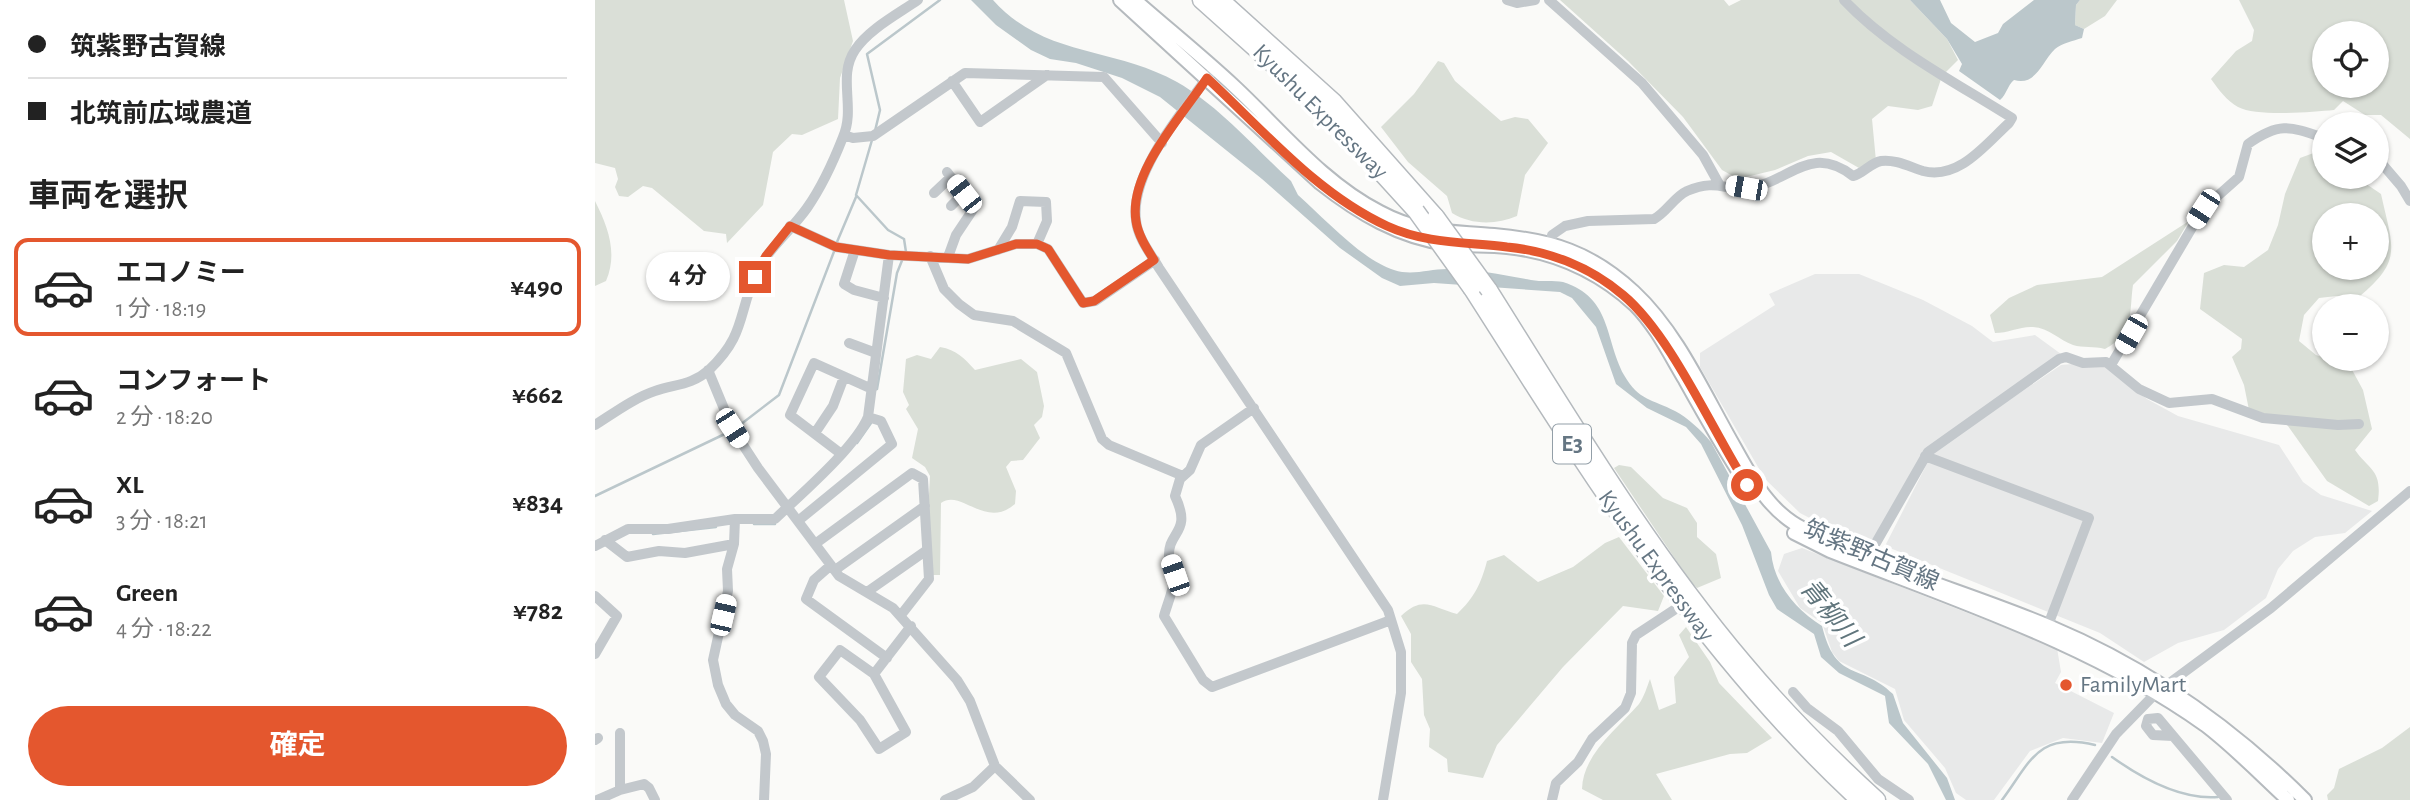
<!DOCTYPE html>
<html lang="ja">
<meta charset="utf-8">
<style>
:root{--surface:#fff;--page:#f2f2f2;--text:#222;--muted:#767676;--line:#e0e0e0;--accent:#e4572e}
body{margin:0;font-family:"Alegreya Sans","Noto Sans JP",sans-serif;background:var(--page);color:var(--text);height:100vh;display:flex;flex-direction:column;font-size:26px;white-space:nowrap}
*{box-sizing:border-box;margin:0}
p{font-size:23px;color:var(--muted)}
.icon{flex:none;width:38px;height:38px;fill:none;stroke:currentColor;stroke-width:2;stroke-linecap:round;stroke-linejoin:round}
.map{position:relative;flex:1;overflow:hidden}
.sheet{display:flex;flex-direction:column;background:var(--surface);width:595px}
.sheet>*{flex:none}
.guide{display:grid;align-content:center;height:154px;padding:0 28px;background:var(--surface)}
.fabs{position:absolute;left:1717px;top:21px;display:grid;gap:14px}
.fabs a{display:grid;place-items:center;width:77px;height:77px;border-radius:50%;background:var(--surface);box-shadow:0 2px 5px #0004;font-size:35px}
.end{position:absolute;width:32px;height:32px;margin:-16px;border:9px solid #e4572e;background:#fff;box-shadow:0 0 0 4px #fff}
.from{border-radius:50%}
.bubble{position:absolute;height:49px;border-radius:24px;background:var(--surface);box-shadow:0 2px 5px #0004;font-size:23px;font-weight:700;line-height:49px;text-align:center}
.car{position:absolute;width:21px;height:42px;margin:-21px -10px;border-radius:9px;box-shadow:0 0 5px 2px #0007;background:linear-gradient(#fff 24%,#345 0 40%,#fff 0 76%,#345 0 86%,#fff 0)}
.guide b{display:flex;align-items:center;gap:24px;height:66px;font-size:26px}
.guide b+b{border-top:2px solid var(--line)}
.guide i{width:18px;height:18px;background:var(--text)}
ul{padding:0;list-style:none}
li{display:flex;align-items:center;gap:21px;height:98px;margin:0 14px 10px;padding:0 14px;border:4px solid transparent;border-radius:14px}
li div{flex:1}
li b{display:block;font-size:26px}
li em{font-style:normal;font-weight:700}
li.current{border-color:var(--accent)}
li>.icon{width:63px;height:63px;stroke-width:1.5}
h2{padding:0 28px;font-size:32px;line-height:84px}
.button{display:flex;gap:14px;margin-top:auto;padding:14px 28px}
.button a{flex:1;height:80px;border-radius:42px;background:var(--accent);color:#fff;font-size:28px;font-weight:700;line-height:80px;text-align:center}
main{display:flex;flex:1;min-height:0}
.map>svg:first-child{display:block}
.built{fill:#e8e9e9}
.green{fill:#dadfd7;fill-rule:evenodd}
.water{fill:#bbc7cb}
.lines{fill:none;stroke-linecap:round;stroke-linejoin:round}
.stream{stroke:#bbc7cb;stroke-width:2.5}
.major-casing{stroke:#b5babe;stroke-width:16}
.highway-casing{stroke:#b4b9bd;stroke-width:19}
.minor{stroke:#c3c8cc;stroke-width:10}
.major{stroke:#fff;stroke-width:12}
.highway{stroke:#fff;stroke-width:16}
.highway-bridge-casing{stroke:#b4b9bd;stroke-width:19;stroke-linecap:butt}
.highway-bridge{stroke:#fff;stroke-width:16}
.route{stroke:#e4572e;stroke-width:9}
.poi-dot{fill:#e4572e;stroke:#fff;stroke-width:2.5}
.labels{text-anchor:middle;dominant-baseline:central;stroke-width:7;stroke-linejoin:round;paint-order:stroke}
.shield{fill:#fff;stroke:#939fa8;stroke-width:2}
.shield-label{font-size:23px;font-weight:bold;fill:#657683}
.street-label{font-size:24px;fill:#657683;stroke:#fff}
.poi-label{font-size:24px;fill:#657683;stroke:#fff;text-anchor:start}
.water-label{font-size:26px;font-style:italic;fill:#60757c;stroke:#fff}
</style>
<main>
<section class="sheet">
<div class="guide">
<b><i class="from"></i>筑紫野古賀線</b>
<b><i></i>北筑前広域農道</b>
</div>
<h2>車両を選択</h2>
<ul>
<li class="current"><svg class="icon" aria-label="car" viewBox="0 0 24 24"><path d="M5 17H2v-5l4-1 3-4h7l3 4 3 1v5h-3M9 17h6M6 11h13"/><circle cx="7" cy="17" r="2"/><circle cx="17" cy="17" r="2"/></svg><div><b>エコノミー</b><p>1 分 · 18:19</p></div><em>¥490</em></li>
<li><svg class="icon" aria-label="car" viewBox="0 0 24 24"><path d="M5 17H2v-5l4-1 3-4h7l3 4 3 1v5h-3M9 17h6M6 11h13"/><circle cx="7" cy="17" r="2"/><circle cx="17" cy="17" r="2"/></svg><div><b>コンフォート</b><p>2 分 · 18:20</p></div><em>¥662</em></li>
<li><svg class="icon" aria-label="car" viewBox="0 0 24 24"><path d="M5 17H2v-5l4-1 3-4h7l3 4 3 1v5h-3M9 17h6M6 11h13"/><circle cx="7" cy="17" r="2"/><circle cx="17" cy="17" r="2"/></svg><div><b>XL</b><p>3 分 · 18:21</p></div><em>¥834</em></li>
<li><svg class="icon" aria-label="car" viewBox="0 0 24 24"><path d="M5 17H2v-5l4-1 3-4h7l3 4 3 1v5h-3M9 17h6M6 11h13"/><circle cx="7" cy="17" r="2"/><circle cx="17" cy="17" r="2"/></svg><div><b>Green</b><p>4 分 · 18:22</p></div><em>¥782</em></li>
</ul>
<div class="button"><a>確定</a></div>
</section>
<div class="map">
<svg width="1815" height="800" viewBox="0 0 1815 800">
<rect width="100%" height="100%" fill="#fafaf8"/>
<path class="built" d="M1220,274H1264L1328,300L1377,326L1398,342L1440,335L1466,354L1330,450L1274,549L1205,513L1170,479L1105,367V353L1180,305L1174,294Z
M1477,364H1507L1552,399L1583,416L1684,445L1708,482L1726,495L1777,511L1750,533L1720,537L1698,551L1683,569L1671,598L1629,630L1583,643L1549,662L1505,633L1290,546L1338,452L1466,365Z
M1207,548L1462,648L1466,672L1460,683L1519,713L1507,743L1468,738L1435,751L1399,800H1371L1361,793L1350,768L1309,720L1300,689L1244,661L1237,652L1227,623L1205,608L1183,571L1189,554Z"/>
<path class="green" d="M0,0H249L258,41L245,78L243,119L207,135L197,134L178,152L168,205L132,243L131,234L109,231L57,188L48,186L33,197L24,196L20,187L23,179L20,168L0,163Z
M965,0H1129L1134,6L1146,0H1315L1352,39L1363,60L1347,76L1337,106L1323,110L1293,106L1277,119L1281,161L1264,168L1236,152L1213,156L1180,170L1147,178L1136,175L1127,170L1088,117L1033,61Z
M1485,0H1522L1510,16L1489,29L1480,25L1481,5Z
M1644,0H1815V139L1786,115H1770L1748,101L1739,110C1716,112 1662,117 1643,107C1632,101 1623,89 1616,79L1641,51L1657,41L1659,30ZM1729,33H1782V86H1729Z
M843,61L849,63L860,81L906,121L920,117L933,119L953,143L930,175L922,216C901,225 876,225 857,213L852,196L813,162L786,127L819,94Z
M1724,151L1729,154V177H1761L1786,194C1798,249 1809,261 1760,300L1742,296L1724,298L1709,315L1704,341L1721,355L1755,366L1768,390L1777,429L1760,450C1775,471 1787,470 1783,501L1774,506L1732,481L1688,419L1654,410L1649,385L1637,357L1646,349L1647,339L1605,309L1609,273L1629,265L1649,267L1673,250L1683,225L1690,194L1705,158ZM1729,215H1782V268H1729Z
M0,201C13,227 23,253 11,281L0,286Z
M1594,221L1582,241L1538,285C1534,312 1540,333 1510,349C1499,346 1488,348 1478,345C1464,340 1454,328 1438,327C1426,326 1413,333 1400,333L1395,315L1414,298L1442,285L1507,277Z
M345,347C362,350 369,358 380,370L426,359L442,372L449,406L447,417L439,425L445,438L428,460L416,461L411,467L421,491L420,504C390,530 366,488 346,503L345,575H336L333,512L335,476L330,467L317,458L323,429L311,409L314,405L308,392L311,359L322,355L336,359Z
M1024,465L1036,467L1068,498L1092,508L1102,523V537L1121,554L1126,578L1102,588L1095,581L1019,468Z
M1024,537L1069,596L1063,611L1028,606L968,667L902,745L888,778L853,772L852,759L834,747L835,729L829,715L827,679L816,662V634L806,616C828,595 837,607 862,614C879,598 886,584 892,561L909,555L943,582L978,567L1010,543Z
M1091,627L1115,662L1124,683L1177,738L1152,753L1135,754L1061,774L1077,800H1008L987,789C988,754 1022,729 1044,704C1049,697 1052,687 1055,679L1064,710L1081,703L1079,677L1094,657L1084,635Z
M1815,727V800H1733L1732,795L1739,788L1744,769L1787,748Z"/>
<path class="water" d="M376,0H398C450,58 517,46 582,82C624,106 660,148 696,181L703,195C729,218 767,260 799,270C817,276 834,269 852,269C882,269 907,275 936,280C946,282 959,280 968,282C1017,298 1009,337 1029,375C1044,401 1057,399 1080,411C1093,418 1106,430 1116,442L1176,552C1179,584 1200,609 1227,626C1241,683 1265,662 1298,694L1308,723L1352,778L1360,800H1351L1333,764L1294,723L1290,696L1244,673L1226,657L1219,634L1182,609L1174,595L1147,525L1106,444L1091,427L1052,408L1021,384L1001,327L977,298L965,292L839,283L805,286L787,278L745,248L667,179L565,97L527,78L481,63L455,59L436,50L401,25Z
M1315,0H1345L1356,23L1380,42L1403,33L1408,24L1439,0H1485L1481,5L1480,25L1489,29L1487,38C1478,41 1467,43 1460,49C1446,63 1441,86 1419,80C1412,86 1412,94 1405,100L1364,71L1367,64L1352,39Z"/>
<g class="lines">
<path class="stream" d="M280,131L285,110L272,54L345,0
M277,140L261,195L293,230L309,239L311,252
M242,242L261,197
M282,389L302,273L308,258
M141,428L184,395L240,249
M262,443L276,423
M0,496L136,431
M159,524H180
M58,534L121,527
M1517,757C1545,777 1586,800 1623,797
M1407,800C1435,763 1442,731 1500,745"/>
<defs>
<path id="major" d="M525,0L725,183C763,213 805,238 853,244C873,246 892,245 912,247C960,252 1004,272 1040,305C1061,326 1075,355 1090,380C1110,416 1130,451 1152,485
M540,0C573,29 608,57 640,87C686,130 728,183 785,212C826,234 856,231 899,235C957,240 996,252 1039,292C1083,333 1109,394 1139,446C1157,478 1174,512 1209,529C1285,569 1376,593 1456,627C1551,667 1637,727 1710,800
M1199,533L1235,551C1362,601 1498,645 1610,725C1639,747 1666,775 1693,800"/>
<path id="highway" d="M606,0L730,111L821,211
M626,0L739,102L841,217
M877,289C994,472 1103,651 1264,800
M894,290C974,417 1051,547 1149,663C1190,712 1235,757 1282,800"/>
</defs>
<use href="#major" class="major-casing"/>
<use href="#highway" class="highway-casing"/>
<path class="minor" d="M912,0L922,3L940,0
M954,0L1047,83L1108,155L1124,184
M615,74C588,111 535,172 541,220C542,237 556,254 564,268L793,610L806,652V693L788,800
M357,81L385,122L452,75
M249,135L258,138L278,136L370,73L509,77L567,143
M1782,158L1806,186L1815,201
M352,172L379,208L361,235L353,257
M339,193L356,177
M356,206L369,193
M195,226L241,247L294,255L373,259L421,244H442L453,249L488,303L500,301L560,260
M956,243L957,235L970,226L993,221L1059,219C1072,212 1079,197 1092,191C1121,179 1128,190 1151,188C1194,184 1214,142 1258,176C1268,174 1275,163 1286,161C1300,159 1315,167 1328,171C1364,180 1390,145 1414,123L1417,118C1360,82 1295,49 1249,0
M260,250L249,284L259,290L289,298
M403,250L417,227L425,201L451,202L452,221L442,244
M335,256L349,289L364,304L379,315L418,321L471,353L507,439L514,445L588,476
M254,343L281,353
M1516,365L1608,209L1644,177L1653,144C1684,122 1694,126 1729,138
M113,370L137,428L163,468L244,576L298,608L362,680L375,701L400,766L435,800
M659,408L606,445L595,470L585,479L580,496C598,534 572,530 574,558C574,563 578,568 579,573C581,585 572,604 569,616L608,680L617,687L796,620
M0,425C19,413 39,398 60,391C81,384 97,385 114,370C150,336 143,315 160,276C172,249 195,232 212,208C226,188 239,160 248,137C261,107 242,77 260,50C274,29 303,14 323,0
M220,433L238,406L249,377
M245,453L195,415L219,363L277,389
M1330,456L1494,518L1450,633
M140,519L139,544L132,569L133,591L118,660L123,685L131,704L140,715L163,731L168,741L171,754L169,800
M203,521L297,444L286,421L273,417
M10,540L32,557L64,551L90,553L139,544
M220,544L317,473L328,479L334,579L306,615
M0,546L33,529H73L140,519H180C206,494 260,448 273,417L294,255
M1270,562L1333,452L1464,359L1471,357L1488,363L1511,362L1544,389L1574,403L1617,399L1668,418L1743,425L1764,424
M236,565L219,580L211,599L292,658
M240,570L330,506
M272,592L332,550
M0,596L22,616L0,654
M245,650L279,674L311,732L284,749L265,720L224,677Z
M279,674L316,626
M1198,692L1212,708L1243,731L1283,779L1314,800
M1578,736L1558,735L1551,726L1553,719L1563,718L1632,800
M0,740L3,738
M25,790L49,784L54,788L60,800
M2,800L25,790V733
M350,800L378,787L400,766
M957,800L961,783L983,762L997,739L1030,708L1036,693L1037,643L1041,635L1079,610
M1477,800L1521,734L1561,693L1676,608L1815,491"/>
<use href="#major" class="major"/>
<use href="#highway" class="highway"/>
<defs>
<path id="highway-bridge" d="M821,211L877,289
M841,217L894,290"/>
</defs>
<use href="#highway-bridge" class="highway-bridge-casing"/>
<use href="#highway-bridge" class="highway-bridge"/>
</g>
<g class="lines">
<path class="route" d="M160,277L171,256L195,226L241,247L294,255L373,259L421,244H442L453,249L488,303L499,301L559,260C552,249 543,235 541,221C533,173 587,116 612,78C668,130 722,194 792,226C831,244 871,242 912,247C954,251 995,267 1028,295C1076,335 1117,430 1152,485"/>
</g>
<circle class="poi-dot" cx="1471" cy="685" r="7"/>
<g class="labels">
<rect class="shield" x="958" y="424.5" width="38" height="39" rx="5"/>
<g class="shield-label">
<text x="977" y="444">E3</text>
</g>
<g class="street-label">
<text transform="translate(725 112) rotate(45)">Kyushu Expressway</text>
<text transform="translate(1276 556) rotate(23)">筑紫野古賀線</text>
<text transform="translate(1061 566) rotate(54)">Kyushu Expressway</text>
</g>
<g class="poi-label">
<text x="1485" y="685">FamilyMart</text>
</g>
<g class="water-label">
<text transform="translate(1235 613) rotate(51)">青柳川</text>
</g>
</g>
</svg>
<div class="fabs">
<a><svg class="icon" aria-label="locate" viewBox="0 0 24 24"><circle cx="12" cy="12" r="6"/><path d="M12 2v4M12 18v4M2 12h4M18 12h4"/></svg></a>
<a><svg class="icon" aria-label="layers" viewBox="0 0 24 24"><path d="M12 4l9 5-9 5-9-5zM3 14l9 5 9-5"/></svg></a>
<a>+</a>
<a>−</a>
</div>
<i class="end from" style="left:1152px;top:485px"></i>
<i class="end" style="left:160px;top:277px"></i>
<div class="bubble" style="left:51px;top:252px;width:84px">4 分</div>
<i class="car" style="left:1151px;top:188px;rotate:280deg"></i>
<i class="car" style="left:369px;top:194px;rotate:322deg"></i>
<i class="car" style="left:1608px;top:209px;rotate:213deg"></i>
<i class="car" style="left:1536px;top:334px;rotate:210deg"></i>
<i class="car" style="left:137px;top:428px;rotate:147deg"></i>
<i class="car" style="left:580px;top:575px;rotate:341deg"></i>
<i class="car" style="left:128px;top:615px;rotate:13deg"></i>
</div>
</main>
